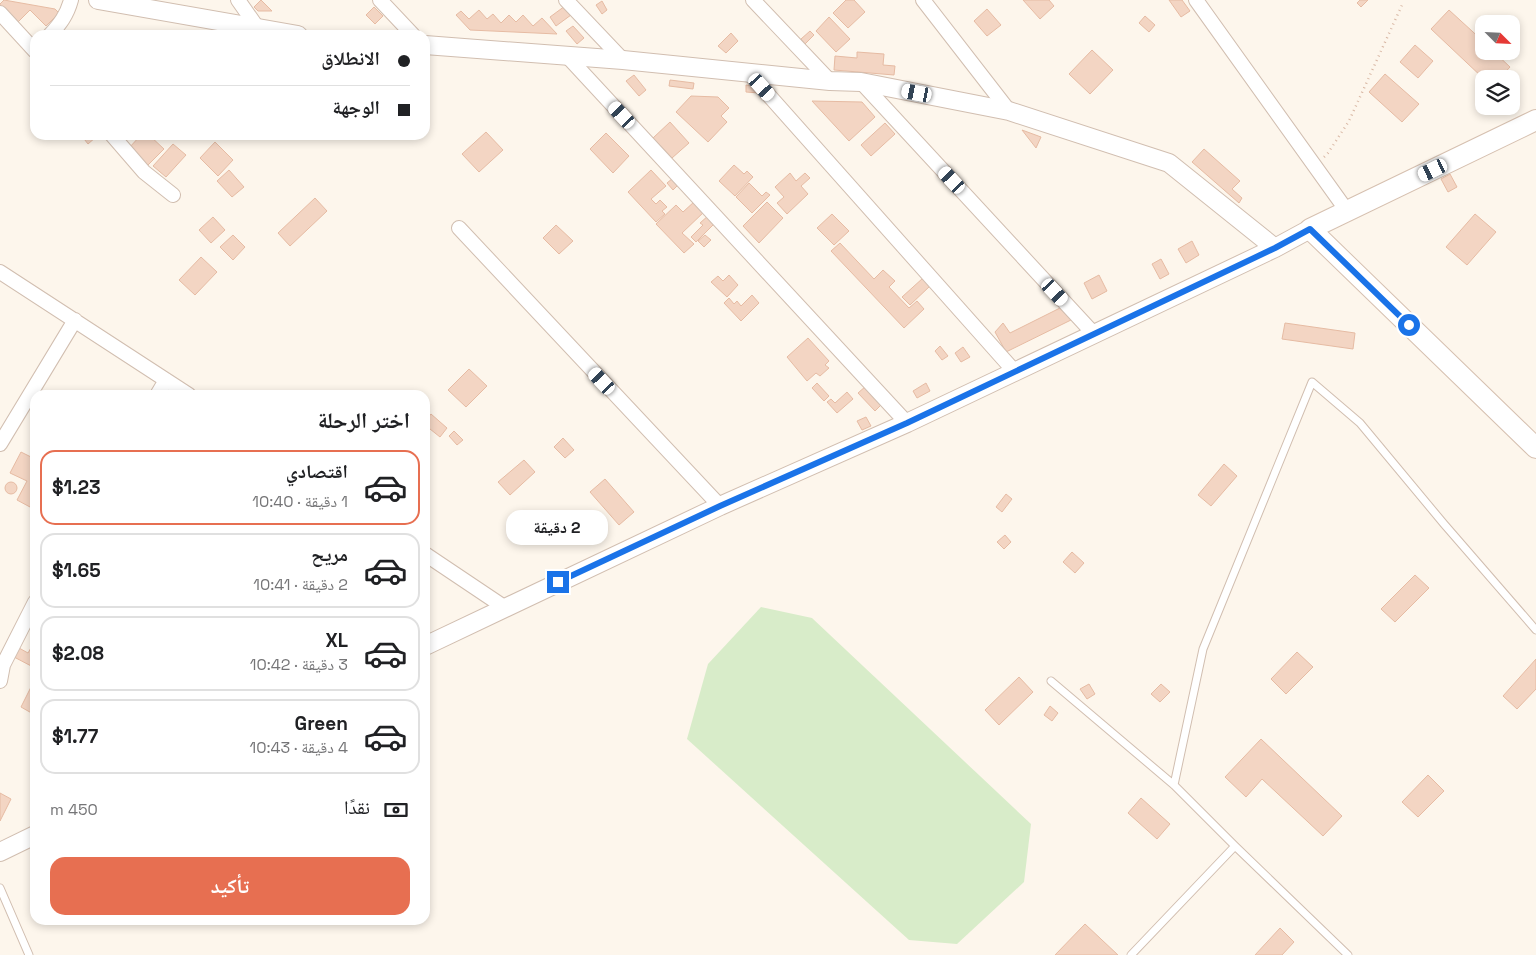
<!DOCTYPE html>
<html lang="ar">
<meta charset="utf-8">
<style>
:root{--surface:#fff;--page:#f2f2f2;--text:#202124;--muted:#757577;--line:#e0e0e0;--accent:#e76f51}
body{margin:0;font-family:"Space Grotesk","Noto Naskh Arabic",sans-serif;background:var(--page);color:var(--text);direction:rtl;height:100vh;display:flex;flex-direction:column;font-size:19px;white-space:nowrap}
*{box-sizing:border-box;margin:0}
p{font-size:16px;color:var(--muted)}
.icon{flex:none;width:28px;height:28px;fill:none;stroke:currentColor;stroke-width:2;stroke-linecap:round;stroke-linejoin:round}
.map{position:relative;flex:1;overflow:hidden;direction:ltr}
.sheet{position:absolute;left:30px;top:390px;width:400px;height:535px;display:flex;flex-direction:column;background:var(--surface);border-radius:15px;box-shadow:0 2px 8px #0003;direction:rtl}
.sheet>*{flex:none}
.hud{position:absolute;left:30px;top:30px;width:400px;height:110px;border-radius:15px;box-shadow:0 2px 8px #0003;direction:rtl;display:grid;align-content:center;height:110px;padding:0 20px;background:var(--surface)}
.needle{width:32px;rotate:114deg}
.controls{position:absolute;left:1475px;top:15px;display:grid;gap:10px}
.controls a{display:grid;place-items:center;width:45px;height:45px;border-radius:10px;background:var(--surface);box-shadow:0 2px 8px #0003;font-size:25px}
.end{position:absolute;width:22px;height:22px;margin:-11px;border:6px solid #1a73e8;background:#fff;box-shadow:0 0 0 2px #fff}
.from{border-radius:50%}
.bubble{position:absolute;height:35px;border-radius:15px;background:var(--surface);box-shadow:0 2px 8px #0003;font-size:16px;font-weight:700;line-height:35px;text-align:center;direction:rtl}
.car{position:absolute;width:15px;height:30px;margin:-15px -8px;border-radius:6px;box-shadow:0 0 4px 1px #0007;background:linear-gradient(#fff 24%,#345 0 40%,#fff 0 76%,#345 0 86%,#fff 0)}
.hud b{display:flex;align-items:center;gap:18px;height:48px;font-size:19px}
.hud b+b{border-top:1px solid var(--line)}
.hud i{width:12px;height:12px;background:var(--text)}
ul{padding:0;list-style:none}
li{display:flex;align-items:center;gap:15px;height:75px;margin:0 10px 8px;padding:0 10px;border:2px solid var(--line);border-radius:15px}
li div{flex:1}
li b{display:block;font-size:19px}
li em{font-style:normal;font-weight:700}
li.on{border-color:var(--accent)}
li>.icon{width:45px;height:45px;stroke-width:1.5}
h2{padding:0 20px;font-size:22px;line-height:60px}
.pay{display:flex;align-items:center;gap:12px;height:55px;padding:0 20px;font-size:19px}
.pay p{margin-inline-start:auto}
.action{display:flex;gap:10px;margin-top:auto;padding:10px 20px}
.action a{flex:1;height:58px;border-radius:15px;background:var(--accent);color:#fff;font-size:20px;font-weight:700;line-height:58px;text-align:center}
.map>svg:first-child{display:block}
.green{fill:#d8ecc9}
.building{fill:#f3d5c3;stroke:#e6bba3}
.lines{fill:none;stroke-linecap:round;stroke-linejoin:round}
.service-casing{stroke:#d1beb0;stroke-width:9}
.minor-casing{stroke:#d1beb0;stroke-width:16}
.tertiary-casing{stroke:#d1beb0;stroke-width:20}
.secondary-casing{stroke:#d6c0b0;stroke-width:22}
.path{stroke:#d9b8a5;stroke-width:2.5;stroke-dasharray:1 4;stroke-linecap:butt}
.service{stroke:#fff;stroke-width:7}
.minor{stroke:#fff;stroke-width:14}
.tertiary{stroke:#fff;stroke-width:18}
.secondary{stroke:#fff;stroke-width:20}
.route{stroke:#1a73e8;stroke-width:6}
</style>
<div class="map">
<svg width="1536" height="955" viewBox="0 0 1536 955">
<rect width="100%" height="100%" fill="#fdf6ec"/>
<path class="green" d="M761,607L812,618L1031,824L1024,882L957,944L909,940L687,739L708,664Z"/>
<path class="building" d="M4,0L55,9L59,13L46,26L30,10L15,25L0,9V4Z
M261,0L272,11H258L254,7Z
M846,0H854L865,12L848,28L833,13Z
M1023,0H1049L1054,6L1040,19Z
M1169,0H1182L1190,11L1181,17Z
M1360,0H1368L1361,7L1357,3Z
M602,1L607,10L602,14L596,5Z
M565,6L571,15L556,26L550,17Z
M374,7L383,16L375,24L366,15Z
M987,9L1001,25L987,36L974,21Z
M479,10L487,19L493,14L501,23L509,15L516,22L523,15L533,26L542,18L557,34L470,30L456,15L461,11L469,19Z
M1449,10L1484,42V51H1493L1510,67L1499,79H1484L1431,29Z
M1145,16L1155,25L1149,32L1139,23Z
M829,17L850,39L836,52L816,31Z
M573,26L584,38L577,44L566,31Z
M810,31L814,35L805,44L801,39Z
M731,33L738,41L726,53L718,46Z
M1415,45L1433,61L1418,78L1400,62Z
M1092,50L1113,70L1090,94L1069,74Z
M857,52L884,54L883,65L895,66L894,75L834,70L835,56L857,58Z
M1385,74L1419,104L1402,122L1369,92Z
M634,75L646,90L639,96L626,81Z
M670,80L694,83L693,89L669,86Z
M746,85L760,87L759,93L746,92Z
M691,96L718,97L729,108L721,116L727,122L708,142L676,112Z
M812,101L862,102L875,117L849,141Z
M670,122L689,143L672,158L653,138Z
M885,123L895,134L871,156L861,145Z
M1022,130L1041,137L1036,148Z
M486,132L503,150L479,172L462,154Z
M606,133L629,156L613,173L590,149Z
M81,135H95L96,137L88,144Z
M141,135H149L164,149L146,167L128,149Z
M215,142L233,160L218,176L200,158Z
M173,144L186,155L166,177L153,166Z
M1204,149L1240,181L1232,189L1242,198L1239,203L1192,162Z
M734,165L744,174L747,171L753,177L735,196L719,181Z
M229,170L244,187L232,197L217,181Z
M651,170L666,186L651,199L656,204L660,200L667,207L662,211L665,214L656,222L628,192Z
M790,173L796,181L805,173L810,178L801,186L808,194L787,214L777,203L784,197L775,187Z
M1450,174L1457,187L1448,192L1441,179Z
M673,178L679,184L673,190L667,183Z
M749,183L762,196L766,192L770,195L752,213L736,197Z
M315,198L327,211L290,246L278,233Z
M695,201L705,211L682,233L694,244L684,253L656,224L676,205L683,212Z
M767,202L783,218L759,243L743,226Z
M832,214L849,231L834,245L817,228Z
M1475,214L1496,232L1467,265L1446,247Z
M709,215L716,222L696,242L691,237L703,225L700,223Z
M213,217L225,230L211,243L199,230Z
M556,225L573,241L559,254L543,238Z
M233,235L245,247L233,260L220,247Z
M705,235L711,240L704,247L698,241Z
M1192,241L1199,255L1186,263L1178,249Z
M840,243L874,279L883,270L895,281L889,287L909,308L917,301L924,309L904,328L831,251Z
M201,257L217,272L195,295L179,280Z
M1161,259L1169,274L1160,279L1152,264Z
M729,275L738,285L727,297L711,282L718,276L723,281Z
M1099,275L1107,291L1092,299L1084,283Z
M923,278L930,286L910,305L902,297Z
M752,295L759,303L741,321L724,303L729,298L734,304L737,301L741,306Z
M1060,308L1071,320L1006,352L995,332L1003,323L1010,333Z
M1285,323L1355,333L1353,349L1282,339Z
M808,338L829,361L825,365L829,368L820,376L816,373L807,381L787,357Z
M940,346L948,356L942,360L935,351Z
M963,347L970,357L961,362L955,353Z
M469,369L487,386L466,407L448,390Z
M817,383L829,396L824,401L812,388Z
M926,383L930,391L917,398L913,391Z
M866,386L882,404L875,411L858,393Z
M847,392L853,399L837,413L827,402L831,399L835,403Z
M431,414L447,428L440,437L425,425V421Z
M866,417L871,426L862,430L857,421Z
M454,431L463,440L457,445L449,436Z
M563,438L574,450L565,458L554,447Z
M21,452L35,459V498L30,507L17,500L27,481L10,473Z
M524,460L535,472L510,495L498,482Z
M1224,464L1237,476L1211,506L1198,495Z
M605,479L634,512L619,525L590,492Z
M5 488a6 6 0 1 1 12 0a6 6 0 1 1-12 0Z
M1006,494L1012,499L1002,512L996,507Z
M1005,535L1011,542L1004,549L997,542Z
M1072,552L1084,563L1075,573L1063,562Z
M1415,575L1429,588L1395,622L1381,609Z
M35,641V668L14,657L19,648L28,653Z
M1297,652L1313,667L1286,694L1271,679Z
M1536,659V689L1517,709L1503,696Z
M1019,677L1033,692L999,725L985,710Z
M1089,684L1095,694L1087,699L1080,689Z
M1161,684L1170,692L1160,702L1151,694Z
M32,685L35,687V715L21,707Z
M1050,706L1058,713L1052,721L1044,715Z
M1261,739L1342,816L1323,836L1262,779L1246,797L1225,777Z
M1428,775L1444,791L1418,817L1402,802Z
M0,793L11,799L0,821Z
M1141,798L1170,824L1157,839L1128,813Z
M1085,924L1118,955H1055Z
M1280,928L1294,942L1282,955H1255Z"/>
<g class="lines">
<defs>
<path id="service" d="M1051,681L1174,785L1235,846L1348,955
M1174,785L1203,649L1312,382L1360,423L1444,524L1536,630
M0,888L29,955
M1131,955L1235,846"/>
<path id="minor" d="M238,0L257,27
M380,0L413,35
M566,0L623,60
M753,0L830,81
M923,0L1009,111
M1196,0L1347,211
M0,13L35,51
M50,35C60,24 67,15 71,0
M568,57L907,423
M749,73L1015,372
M861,82L1094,334
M112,135L144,172L173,195
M459,228L720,506
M0,272L189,395
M157,395L166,380
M0,444L75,320
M425,554L504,607
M0,681L3,665L35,602"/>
<path id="tertiary" d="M98,0L298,35
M425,45L623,60L830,81L861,82L1009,111L1169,163L1275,248
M425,646L720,506L907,423L1275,248L1310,229
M0,852L35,835"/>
<path id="secondary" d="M1536,120L1310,229L1536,448"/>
</defs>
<use href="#service" class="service-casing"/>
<use href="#minor" class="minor-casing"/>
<use href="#tertiary" class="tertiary-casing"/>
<use href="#secondary" class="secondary-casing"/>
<path class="path" d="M1324,157L1328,153L1349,121L1402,5"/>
<use href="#service" class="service"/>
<use href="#minor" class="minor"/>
<use href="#tertiary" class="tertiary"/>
<use href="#secondary" class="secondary"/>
</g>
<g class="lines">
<path class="route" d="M558,582L720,506L907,423L1275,248L1310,229L1409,325"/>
</g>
</svg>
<div class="controls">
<a><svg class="needle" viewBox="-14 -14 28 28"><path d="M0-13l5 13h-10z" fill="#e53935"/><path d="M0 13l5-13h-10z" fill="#757577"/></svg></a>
<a><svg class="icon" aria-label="layers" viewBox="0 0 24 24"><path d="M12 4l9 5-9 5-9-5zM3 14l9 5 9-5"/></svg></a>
</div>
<i class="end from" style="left:1409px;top:325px"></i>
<i class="end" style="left:558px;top:582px"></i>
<div class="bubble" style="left:506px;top:510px;width:102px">2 دقيقة</div>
<i class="car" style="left:762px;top:87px;rotate:138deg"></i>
<i class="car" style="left:917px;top:93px;rotate:281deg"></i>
<i class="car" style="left:622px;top:115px;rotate:317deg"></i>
<i class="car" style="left:1433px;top:170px;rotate:244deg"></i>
<i class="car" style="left:952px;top:180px;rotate:317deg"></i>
<i class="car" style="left:1055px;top:292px;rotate:137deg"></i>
<i class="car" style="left:602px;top:381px;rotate:317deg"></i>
<div class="hud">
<b><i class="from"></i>الانطلاق</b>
<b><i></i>الوجهة</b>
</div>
<section class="sheet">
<h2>اختر الرحلة</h2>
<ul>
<li class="on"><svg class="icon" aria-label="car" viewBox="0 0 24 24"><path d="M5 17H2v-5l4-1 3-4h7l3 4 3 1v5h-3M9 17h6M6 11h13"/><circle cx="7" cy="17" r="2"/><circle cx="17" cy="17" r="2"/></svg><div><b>اقتصادي</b><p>1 دقيقة · 10:40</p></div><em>$1.23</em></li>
<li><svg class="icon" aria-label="car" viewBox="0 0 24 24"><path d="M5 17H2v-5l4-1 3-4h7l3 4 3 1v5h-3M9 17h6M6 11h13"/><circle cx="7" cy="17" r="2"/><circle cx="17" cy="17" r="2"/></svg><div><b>مريح</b><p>2 دقيقة · 10:41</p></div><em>$1.65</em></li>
<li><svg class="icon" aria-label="car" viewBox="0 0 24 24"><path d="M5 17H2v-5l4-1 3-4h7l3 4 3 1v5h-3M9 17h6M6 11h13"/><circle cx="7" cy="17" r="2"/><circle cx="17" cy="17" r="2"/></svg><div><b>XL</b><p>3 دقيقة · 10:42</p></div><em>$2.08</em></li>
<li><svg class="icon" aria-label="car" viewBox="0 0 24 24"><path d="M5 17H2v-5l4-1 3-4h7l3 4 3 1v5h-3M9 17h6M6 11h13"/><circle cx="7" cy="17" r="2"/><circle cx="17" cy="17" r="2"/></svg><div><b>Green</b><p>4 دقيقة · 10:43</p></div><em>$1.77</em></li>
</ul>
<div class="pay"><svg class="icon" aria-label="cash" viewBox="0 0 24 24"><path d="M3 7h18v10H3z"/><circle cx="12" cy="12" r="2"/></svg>نقدًا<p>450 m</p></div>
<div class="action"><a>تأكيد</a></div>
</section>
</div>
